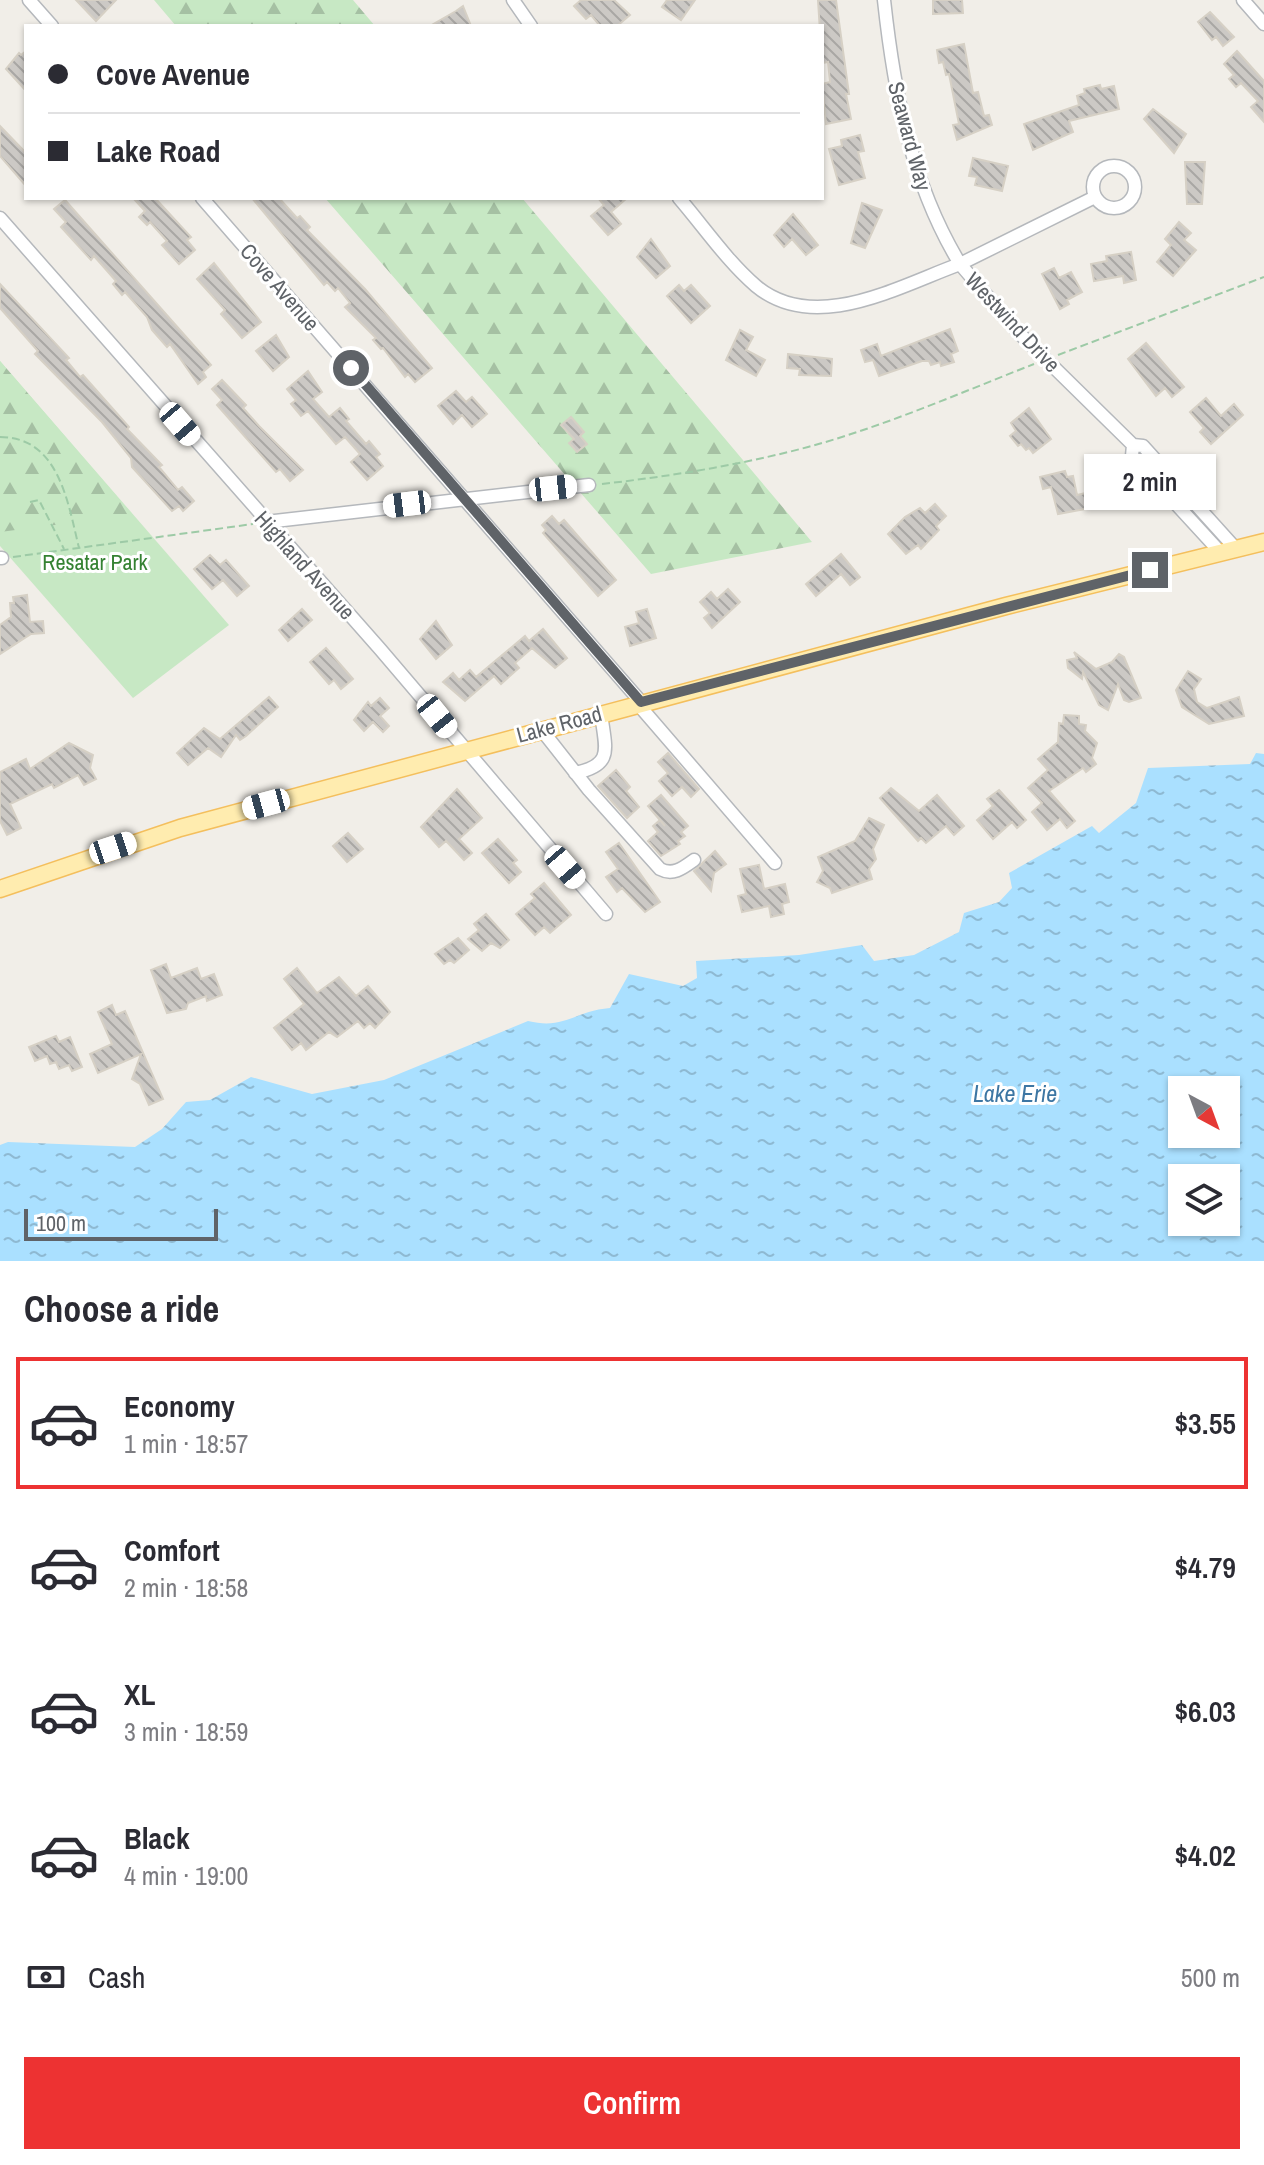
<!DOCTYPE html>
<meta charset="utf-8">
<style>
:root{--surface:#fff;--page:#f7f7f7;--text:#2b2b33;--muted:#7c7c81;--line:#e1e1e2;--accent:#ed3232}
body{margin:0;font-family:"Archivo Narrow",sans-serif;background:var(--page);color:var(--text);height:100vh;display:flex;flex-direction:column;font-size:30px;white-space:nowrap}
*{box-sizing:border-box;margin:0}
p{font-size:26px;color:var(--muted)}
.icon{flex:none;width:44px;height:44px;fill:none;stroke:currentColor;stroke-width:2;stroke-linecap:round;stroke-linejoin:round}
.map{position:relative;height:1261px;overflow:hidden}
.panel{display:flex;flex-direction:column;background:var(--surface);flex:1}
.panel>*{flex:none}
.hud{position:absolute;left:24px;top:24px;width:800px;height:176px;border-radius:0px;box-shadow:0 2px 6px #0004;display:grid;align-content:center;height:176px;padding:0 24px;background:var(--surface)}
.needle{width:52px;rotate:139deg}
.tools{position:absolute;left:1168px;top:1076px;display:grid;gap:16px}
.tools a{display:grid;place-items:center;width:72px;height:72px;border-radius:0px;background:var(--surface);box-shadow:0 2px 6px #0004;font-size:40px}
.scale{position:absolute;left:24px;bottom:20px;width:194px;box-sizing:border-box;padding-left:8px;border:4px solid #5f6368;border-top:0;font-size:22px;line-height:28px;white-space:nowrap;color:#5f6368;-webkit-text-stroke:6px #fff;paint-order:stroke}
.end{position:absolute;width:36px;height:36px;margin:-18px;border:10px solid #5f6368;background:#fff;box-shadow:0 0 0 4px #fff}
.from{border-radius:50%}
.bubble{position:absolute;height:56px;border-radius:0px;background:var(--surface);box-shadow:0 2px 6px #0004;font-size:26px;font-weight:600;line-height:56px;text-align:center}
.car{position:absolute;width:24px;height:48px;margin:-24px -12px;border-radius:10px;box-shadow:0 0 6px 2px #0007;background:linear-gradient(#fff 24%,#345 0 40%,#fff 0 76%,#345 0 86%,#fff 0)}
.hud b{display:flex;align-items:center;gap:28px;height:76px;font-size:30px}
.hud b+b{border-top:2px solid var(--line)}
.hud i{width:20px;height:20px;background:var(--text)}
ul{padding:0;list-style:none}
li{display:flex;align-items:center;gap:24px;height:132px;margin:0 16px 12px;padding:0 8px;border:4px solid transparent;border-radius:0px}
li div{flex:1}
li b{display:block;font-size:30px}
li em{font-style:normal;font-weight:600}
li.selected{border-color:var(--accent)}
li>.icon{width:72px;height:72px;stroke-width:1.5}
h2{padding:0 24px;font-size:36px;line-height:96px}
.pay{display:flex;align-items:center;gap:20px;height:88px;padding:0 24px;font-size:30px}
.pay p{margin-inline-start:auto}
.primary-button{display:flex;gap:16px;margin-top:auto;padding:16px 24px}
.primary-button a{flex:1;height:92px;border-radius:0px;background:var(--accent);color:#fff;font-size:32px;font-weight:600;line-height:92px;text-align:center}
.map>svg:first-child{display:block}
.green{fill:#c7e8c4}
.forest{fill:url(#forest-firs)}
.water{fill:url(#water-ripples);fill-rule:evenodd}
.building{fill:url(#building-back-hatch);stroke:#d6d0c5;stroke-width:2}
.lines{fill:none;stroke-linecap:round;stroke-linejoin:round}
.minor-casing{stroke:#b5b8bc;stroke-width:15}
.major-casing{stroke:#f4bf5d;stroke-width:19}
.path{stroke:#9dcaa6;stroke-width:2;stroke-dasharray:8 4;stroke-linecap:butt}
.minor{stroke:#fff;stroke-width:12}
.major{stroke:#ffecaf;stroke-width:16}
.route{stroke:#5f6368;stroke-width:10}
.labels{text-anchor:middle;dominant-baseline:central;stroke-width:6;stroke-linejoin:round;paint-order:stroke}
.street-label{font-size:22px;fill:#5f6368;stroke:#fff}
.park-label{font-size:22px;fill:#358232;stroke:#fff}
.water-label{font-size:24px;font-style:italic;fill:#3d76a3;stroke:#fff}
</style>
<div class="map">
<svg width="1264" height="1261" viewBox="0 0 1264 1261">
<defs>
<pattern id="forest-firs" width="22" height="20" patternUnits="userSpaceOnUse" patternTransform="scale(2)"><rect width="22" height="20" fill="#c7e8c4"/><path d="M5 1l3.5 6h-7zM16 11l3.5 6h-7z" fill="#a5c0a3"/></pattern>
<pattern id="water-ripples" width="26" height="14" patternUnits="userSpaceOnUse" patternTransform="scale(2)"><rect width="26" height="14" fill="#aae0ff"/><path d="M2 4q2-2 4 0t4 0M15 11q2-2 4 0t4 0" fill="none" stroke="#8eb9d2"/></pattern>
<pattern id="building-back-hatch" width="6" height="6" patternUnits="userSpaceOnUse" patternTransform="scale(2)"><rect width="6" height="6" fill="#ccc9c5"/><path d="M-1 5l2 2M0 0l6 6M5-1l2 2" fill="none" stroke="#a9a7a4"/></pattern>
</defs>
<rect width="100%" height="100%" fill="#f1eee8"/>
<path class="green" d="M0,361L229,625L133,698L0,546Z"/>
<path class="forest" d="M154,0H353L375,26H176Z
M325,198H522L812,542L651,574Z
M0,361L133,515L0,532Z"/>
<path class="water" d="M1256,753L1264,754V1261H0V1145L8,1142L135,1147L162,1129L186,1102L210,1100L251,1077L312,1094L384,1080L528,1021C565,1030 574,1011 610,1008L629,974L683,986L697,978L696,961L799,955L862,945L874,961L914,955L959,932L964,913L999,902L1012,888L1009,873L1092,826L1099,833L1136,803L1148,768L1250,764ZM1182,1090H1226V1134H1182ZM1182,1178H1226V1222H1182Z"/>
<path class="building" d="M76,0H116L96,21Z
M581,0H614L630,15L617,26H600L591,15L586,19L574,6Z
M667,0H695L681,20L662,7Z
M818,0H836L849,94H846L851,119L826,124L822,84L830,82L828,62L822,63Z
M933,0H962L963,13L933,14Z
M463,6L471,26H430L456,11Z
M1210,12L1234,37L1223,46L1216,37L1212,40L1198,22Z
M964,44L973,93L978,92L984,116L989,115L992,125L957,140L953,125L959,124L949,74L946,75L943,62L939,63L937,50Z
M26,51V91L6,69L19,53L21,55Z
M1237,51L1264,81V122L1251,107L1258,101L1241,83L1236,87L1229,79L1234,75L1224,64Z
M1100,85L1101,89L1114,86L1119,109L1069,121L1073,132L1033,150L1024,124L1079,105L1077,96L1085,93L1084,89Z
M1153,109L1186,134L1174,153L1144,119Z
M0,126L26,153V186L0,156Z
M860,135L864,151L858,152L865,178L839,185L829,149L842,146L841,140Z
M973,158L1008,166L1002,191L975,185L977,177L969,176Z
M1185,162H1205L1202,204H1187Z
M133,198H155L191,237L187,240L195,250L179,264L162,245L167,241L150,222L147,225L139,217L145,211Z
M252,198H279L297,218L300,216L310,227L307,230L365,289L432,368L415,382L408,374L405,377L383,348L381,349L373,340L376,338L345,307L350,303L338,288L335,291L327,282L324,285Z
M598,198H627L611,212L621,224L608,235L591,216L604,205Z
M65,200L211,365L203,372L206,377L198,384L170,344L167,347L152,330L147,317L125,292L122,295L113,284L116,281L94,256L91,260L61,227L66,222L54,209Z
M862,203L882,210L865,248L851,243Z
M793,214L818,245L806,255L792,239L784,247L774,235Z
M1179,222L1191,233L1184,240L1196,250L1173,276L1157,262L1171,245L1165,239Z
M651,239L670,266L656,278L637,257Z
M1131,252L1136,280L1124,283L1123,276L1094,281L1091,264L1107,261L1106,256Z
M214,263L261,322L242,338L221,314L225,310L197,279Z
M1054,268L1059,278L1071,272L1082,292L1067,300L1069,304L1060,309L1042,274Z
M0,284L69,358L66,360L80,377L83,375L129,427L127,429L162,465L159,467L178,490L182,487L194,501L183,511L179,506L172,511L132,467L131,458L102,422L35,354L38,351L0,308Z
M679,285L684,291L691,285L710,306L691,323L667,296Z
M950,329L958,351L951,354L954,362L941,366L940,362L931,365L929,361H922L879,376L873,360L865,362L861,350L877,344L881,356Z
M740,330L753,337L746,350L765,360L756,376L726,360Z
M276,335L289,357L273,371L256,351Z
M1146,343L1184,387L1172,397L1165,388L1156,396L1128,359Z
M788,354L832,359L831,376L799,375L800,369L787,368Z
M308,371L322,392L313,399L329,417L340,408L349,419L346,421L366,444L369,441L380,454L376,457L383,466L367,480L351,462L360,454L345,437L336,444L308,411L301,416L291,404L296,400L287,389Z
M222,380L246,405L243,408L259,426L303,470L290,481L280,469L276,472L217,405L222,400L212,389Z
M456,391L466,402L472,397L487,414L472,427L462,415L453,424L438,406Z
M1206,398L1221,416L1234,404L1243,415L1211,444L1200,432L1204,428L1190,412Z
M1029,408L1051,439L1033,453L1029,448L1026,450L1021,444L1018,446L1010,436L1016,431L1011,423Z
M571,417L584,432L580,436L587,444L577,452L569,443L574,439L561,425Z
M1065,471L1067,477L1073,476L1077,495L1103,489L1107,505L1058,514L1051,487L1043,489L1040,477Z
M935,504L946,516L936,526L939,530L921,549L918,545L906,554L888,534L905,517L920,508L925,513Z
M552,516L559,524L564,520L616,580L598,596L543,533L546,530L542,525Z
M841,554L860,577L850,585L841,574L816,596L806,584Z
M210,555L220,565L226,560L249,586L237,596L223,580L212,589L194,569Z
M728,589L740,602L712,628L704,618L710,613L700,602L711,592L717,599Z
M27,595L30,622L43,621L44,633L31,634L0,654V625L11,617L10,603H14L13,597Z
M302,609L312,620L288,641L279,630Z
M647,609L656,638L630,646L625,627L639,623L636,612Z
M436,621L452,645L436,659L420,639Z
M543,629L567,658L555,668L532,648L515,663L519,668L501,684L494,676L465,701L443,682L453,673L459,680L470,670L476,677L525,636L529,641Z
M326,648L353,679L341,689L334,680L329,684L310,662Z
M1074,652L1096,669L1112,662L1119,654L1124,657L1141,698L1129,702L1124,700L1118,684L1108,710L1099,705L1083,672L1082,679L1068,668L1067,660L1077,658Z
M1188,671L1201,679L1194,689L1197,702L1207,708L1239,697L1244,716L1209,724L1182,707L1176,690Z
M269,697L278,707L246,736L240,740L236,735L221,757L208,748L188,765L177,753L204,728L220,739Z
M380,698L389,708L380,716L389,726L383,732L373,722L364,731L354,720L368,702L371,706Z
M1064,715L1079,716V724L1086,725L1085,731L1097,743L1092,758L1096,764L1086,772L1083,768L1049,791L1075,821L1067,828L1060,819L1047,830L1032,812L1042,803L1028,788L1048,770L1038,759L1058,742L1059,723L1063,724Z
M69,743L93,755L90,768L96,779L84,785L78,775L54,788L52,784L10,804L21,828L7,835L0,821V772L26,759L30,769Z
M668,753L699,789L691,797L682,787L672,796L659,781L668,773L658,762Z
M616,770L630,787L626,791L639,807L627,818L598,786Z
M891,788L919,811L937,795L964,826L954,835L946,826L926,843L921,838L918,841L880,798Z
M457,789L482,818L459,839L472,853L464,860L446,841L439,847L421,827Z
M999,790L1026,820L1017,828L1012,822L993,839L977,820L993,806L987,799Z
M661,795L688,826L681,832L685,836L678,841L680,844L661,856L648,841L658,832L653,826L660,820L665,826L648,806Z
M869,818L884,825L873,849L876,859L869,869L872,879L832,893L830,888L817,882L823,871L818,857L855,841Z
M348,833L363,849L347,862L333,846Z
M498,839L517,860L513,863L521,872L509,883L482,853Z
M619,843L660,902L645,912L622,888L617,892L606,877L618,869L606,852Z
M715,851L726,864L714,873L711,891L694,871Z
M759,865L764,889L785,884L789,902L782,904L784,914L771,917L769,906L742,912L738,896L746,894L740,869Z
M544,883L571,915L550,933L544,927L535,935L516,914L535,898L531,894Z
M486,914L509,940L500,948L491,943L482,951L468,939L479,930L474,924Z
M458,938L469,950L454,963L450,960L444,964L435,954Z
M166,964L171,978L197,968L201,979L214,974L222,995L207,1001L206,996L188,1003L186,1009L167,1013L151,970Z
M297,968L317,993L339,977L356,996L368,986L390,1012L375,1028L370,1023L364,1028L358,1021L337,1037L329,1032L306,1050L301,1043L292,1050L274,1028L304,1004L284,979Z
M112,1005L116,1015L125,1011L163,1099L149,1105L140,1084L132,1079L141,1054L98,1073L90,1054L112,1044L98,1012Z
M56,1036L59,1042L70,1037L82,1067L72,1071L69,1065L59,1069L56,1062L50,1064L47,1056L35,1061L29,1047Z"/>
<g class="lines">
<defs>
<path id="minor" d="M29,0L52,26
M513,0L531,26
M884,0C894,92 911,183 960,264L1095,197
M1243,0L1264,24
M1093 187a21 21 0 1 1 42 0a21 21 0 1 1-42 0Z
M202,198L641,702
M679,198C704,227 727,261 756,286C815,335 899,286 960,264L1018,332L1133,445L1143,446L1236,549
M0,218L380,649L606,914
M1133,445L1132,456L1221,553
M266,522L589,485
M0,558H2
M637,703L775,863
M541,729L589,790L660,869C673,876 683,868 694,860
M575,773C615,765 605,748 601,713"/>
<path id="major" d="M0,889L180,828L1006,606L1264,542"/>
</defs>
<use href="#minor" class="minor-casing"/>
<use href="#major" class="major-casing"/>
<path class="path" d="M1058,355L1264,277
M0,437C59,437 68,503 79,548
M602,484C672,476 740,465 808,447C885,426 960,393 1034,364
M30,502L39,500L64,549
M13,557L253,524"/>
<use href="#minor" class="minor"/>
<use href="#major" class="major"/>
</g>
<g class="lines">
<path class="route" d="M351,368L641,702L1150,570"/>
</g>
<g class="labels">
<g class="street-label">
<text transform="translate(910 136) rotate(75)">Seaward Way</text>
<text transform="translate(280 287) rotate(49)">Cove Avenue</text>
<text transform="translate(1013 322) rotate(47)">Westwind Drive</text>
<text transform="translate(305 565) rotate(48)">Highland Avenue</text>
<text transform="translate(559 724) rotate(-15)">Lake Road</text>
</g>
<g class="park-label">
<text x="95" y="562">Resatar Park</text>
</g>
<g class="water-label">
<text x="1015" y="1093">Lake Erie</text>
</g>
</g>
</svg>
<div class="tools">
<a><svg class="needle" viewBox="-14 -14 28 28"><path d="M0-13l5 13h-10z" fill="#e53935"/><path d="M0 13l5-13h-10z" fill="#7c7c81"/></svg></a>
<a><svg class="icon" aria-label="layers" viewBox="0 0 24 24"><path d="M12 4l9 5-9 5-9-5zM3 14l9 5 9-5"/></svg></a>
</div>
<div class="scale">100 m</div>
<i class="end from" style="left:351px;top:368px"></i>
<i class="end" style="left:1150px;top:570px"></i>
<div class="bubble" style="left:1084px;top:454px;width:132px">2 min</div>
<i class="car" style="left:180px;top:424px;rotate:139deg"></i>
<i class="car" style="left:553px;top:488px;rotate:84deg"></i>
<i class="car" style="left:407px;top:504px;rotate:263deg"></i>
<i class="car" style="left:437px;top:716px;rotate:141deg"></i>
<i class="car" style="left:266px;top:804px;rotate:255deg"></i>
<i class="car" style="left:113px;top:848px;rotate:72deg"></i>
<i class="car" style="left:565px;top:867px;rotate:139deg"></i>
<div class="hud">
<b><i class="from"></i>Cove Avenue</b>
<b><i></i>Lake Road</b>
</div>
</div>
<section class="panel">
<h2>Choose a ride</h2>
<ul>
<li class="selected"><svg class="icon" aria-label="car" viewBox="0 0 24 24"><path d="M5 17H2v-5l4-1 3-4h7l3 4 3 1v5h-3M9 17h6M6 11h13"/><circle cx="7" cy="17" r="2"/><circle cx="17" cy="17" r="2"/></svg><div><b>Economy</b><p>1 min · 18:57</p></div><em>$3.55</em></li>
<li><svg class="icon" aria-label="car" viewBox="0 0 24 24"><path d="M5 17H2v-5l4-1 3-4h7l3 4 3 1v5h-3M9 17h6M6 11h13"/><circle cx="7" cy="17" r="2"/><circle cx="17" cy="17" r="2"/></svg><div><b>Comfort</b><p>2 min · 18:58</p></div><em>$4.79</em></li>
<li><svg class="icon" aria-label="car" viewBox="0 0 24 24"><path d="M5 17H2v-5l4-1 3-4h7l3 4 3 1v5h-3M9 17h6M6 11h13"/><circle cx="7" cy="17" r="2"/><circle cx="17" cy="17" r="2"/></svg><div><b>XL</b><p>3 min · 18:59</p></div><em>$6.03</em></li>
<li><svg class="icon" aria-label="car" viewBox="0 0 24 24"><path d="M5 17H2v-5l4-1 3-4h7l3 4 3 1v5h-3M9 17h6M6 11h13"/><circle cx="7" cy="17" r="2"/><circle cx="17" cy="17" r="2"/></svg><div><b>Black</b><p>4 min · 19:00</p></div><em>$4.02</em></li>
</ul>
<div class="pay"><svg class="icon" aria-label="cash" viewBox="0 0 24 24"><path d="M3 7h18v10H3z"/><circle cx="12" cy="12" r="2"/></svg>Cash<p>500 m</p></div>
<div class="primary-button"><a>Confirm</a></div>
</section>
